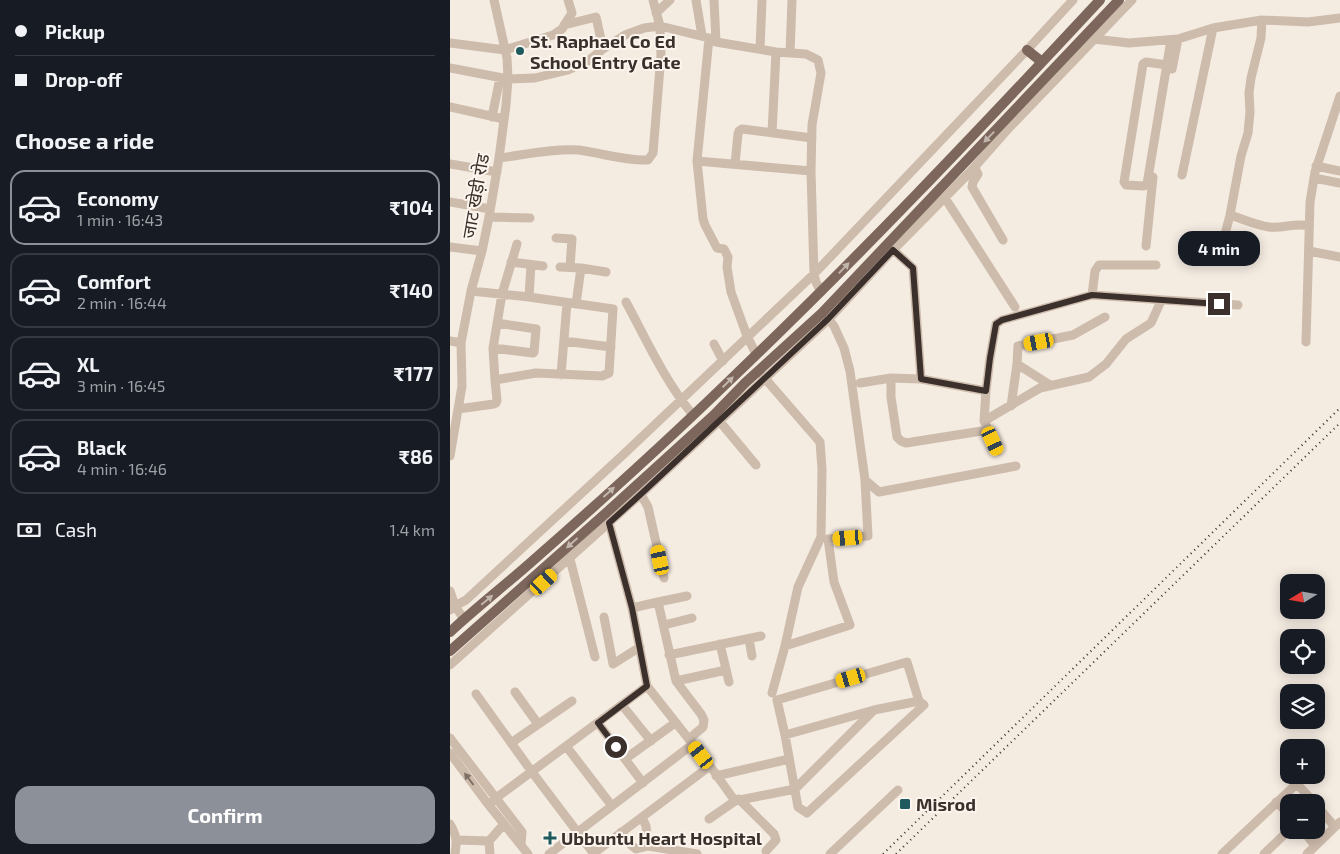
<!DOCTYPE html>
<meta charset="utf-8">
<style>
:root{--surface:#171b24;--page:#20242c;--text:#f1f3f6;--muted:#9ea1a6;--line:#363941;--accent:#8c9099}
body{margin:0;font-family:"Exo 2","Noto Sans Devanagari",sans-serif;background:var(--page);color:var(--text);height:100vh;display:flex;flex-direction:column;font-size:19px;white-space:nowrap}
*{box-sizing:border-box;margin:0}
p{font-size:16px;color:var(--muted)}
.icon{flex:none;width:28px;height:28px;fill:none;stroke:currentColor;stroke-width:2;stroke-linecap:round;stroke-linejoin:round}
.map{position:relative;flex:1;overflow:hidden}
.panel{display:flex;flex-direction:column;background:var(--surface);width:450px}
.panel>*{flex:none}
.hud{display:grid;align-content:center;height:110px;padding:0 15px;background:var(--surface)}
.needle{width:32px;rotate:259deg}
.fabs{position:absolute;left:830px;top:574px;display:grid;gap:10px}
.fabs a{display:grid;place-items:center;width:45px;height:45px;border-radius:10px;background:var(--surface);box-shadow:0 2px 12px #0003;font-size:25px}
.end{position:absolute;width:22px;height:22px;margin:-11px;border:6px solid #3b302b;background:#fff;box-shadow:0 0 0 2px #fff}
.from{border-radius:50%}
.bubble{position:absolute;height:35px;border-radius:15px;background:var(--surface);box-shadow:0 2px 12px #0003;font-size:16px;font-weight:700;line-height:35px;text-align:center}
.car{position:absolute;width:15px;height:30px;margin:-15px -8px;border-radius:6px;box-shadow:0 0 4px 1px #0007;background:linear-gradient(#f5c518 24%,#345 0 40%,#f5c518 0 76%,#345 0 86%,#f5c518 0)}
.hud b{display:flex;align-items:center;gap:18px;height:48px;font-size:19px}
.hud b+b{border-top:1px solid var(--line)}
.hud i{width:12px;height:12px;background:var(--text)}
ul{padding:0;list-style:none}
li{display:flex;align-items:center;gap:15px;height:75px;margin:0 10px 8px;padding:0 5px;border:2px solid var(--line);border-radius:15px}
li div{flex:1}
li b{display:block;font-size:19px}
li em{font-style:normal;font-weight:700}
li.active{border-color:var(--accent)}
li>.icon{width:45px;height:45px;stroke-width:1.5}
h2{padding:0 15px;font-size:22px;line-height:60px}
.pay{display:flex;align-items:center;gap:12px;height:55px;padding:0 15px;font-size:19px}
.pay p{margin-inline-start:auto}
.action{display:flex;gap:10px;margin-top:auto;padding:10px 15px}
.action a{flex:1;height:58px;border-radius:15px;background:var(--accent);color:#fff;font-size:20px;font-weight:700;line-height:58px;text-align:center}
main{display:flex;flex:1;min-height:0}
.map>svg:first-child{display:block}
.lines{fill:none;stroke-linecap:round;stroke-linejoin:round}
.minor{stroke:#cdbbac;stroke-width:9}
.major{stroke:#7d675c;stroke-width:10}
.rail{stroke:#3b302b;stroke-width:2;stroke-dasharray:1 4;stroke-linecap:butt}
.oneway{fill:#c2b5ac}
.oneway2{fill:#7d6f65}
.route{stroke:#3b302b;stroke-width:6}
.poi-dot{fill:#1f5a5e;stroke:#fbf5ee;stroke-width:2}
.labels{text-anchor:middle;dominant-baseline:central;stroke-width:4;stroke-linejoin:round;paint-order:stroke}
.poi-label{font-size:18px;font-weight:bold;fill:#3b302b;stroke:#fbf5ee;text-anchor:start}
.street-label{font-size:18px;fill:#3b302b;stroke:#fbf5ee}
</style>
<main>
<section class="panel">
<div class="hud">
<b><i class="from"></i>Pickup</b>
<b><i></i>Drop-off</b>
</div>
<h2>Choose a ride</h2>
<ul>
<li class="active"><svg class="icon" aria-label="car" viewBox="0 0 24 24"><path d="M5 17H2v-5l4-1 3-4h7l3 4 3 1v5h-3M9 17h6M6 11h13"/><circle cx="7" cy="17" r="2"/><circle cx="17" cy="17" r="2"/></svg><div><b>Economy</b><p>1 min · 16:43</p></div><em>₹104</em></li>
<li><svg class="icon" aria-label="car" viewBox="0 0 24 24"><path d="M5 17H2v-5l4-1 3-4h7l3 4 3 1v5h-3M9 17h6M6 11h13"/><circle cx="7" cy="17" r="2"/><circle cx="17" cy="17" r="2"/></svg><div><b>Comfort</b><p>2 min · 16:44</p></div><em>₹140</em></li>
<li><svg class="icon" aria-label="car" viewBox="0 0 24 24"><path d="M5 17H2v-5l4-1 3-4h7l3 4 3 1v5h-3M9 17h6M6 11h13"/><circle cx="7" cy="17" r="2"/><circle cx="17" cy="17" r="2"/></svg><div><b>XL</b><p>3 min · 16:45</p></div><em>₹177</em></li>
<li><svg class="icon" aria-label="car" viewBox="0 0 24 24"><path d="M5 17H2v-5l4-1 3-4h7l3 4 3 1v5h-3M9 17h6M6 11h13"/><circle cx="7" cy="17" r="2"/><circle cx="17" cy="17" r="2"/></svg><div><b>Black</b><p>4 min · 16:46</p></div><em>₹86</em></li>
</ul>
<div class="pay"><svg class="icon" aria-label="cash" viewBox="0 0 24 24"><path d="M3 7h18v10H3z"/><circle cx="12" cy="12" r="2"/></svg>Cash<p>1.4 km</p></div>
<div class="action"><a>Confirm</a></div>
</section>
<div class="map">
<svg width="890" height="854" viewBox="0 0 890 854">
<rect width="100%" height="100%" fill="#f4ebe1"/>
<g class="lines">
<path class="minor" d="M246,0L252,36
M264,0L266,42
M206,13L220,0
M114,25L146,17L153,49
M259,38L247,161L361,171
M644,39L679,43L728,39L763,28L812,20L858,22L890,18
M0,43L55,50L103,35L112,29L122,13L118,0
M310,49L312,0
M340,53L342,0
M717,65L696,62L693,64L674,182L676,185L694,186L697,184L721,40
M0,68L58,79L85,78L118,70L138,61L153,49L175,35L194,28L210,26L259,38L266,42L326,52L356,54L368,60L371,73L362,125L361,171L364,274L366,282L371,292
M722,69L728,39
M0,107L54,119
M42,117L50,78
M322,133L326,52
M49,158C74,155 104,148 129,150C152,153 174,161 198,160L203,153L211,55L210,26L203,0
M247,161L253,219L255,225L267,248L274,249L278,257L277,267L281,292L297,336L306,354
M0,164L47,172
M285,164L288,134L289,131L292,129L362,138
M866,166L890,171
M525,168L528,174L523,182L522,187L553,240
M732,175L763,28
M864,178L890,183
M495,198L565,307
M0,202L40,209
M780,215C793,219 806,225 819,227C833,229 846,222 859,226
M39,217L80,218
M106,238L122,239L120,267
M439,246L463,268L471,379
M696,246L703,177
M772,246L780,215L791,156L798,133L800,112L799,93L801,78L811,38L812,20
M0,247L32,251
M859,251L890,257
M61,262L93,266
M110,267L131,268L156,272
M21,291L79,297L163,309L159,373L152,376L86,373L45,380
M642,295L645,271L649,265H706
M79,297L81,265
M176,302C197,341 215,381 243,415
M126,304L131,268
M0,341L11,343
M114,341L161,347
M856,342L860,202L865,172L890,96
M264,344L273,361
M43,348L83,353L84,352L86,329L47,323
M111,375L117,303
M312,375L370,442L372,469L371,537L348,587L335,646L322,693
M441,378V397L447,437L451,441L456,443L538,430
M410,383L441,378L471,379L536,391L540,358L546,324L552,320L642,295L788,305
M600,385L567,364L568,346L623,335L655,317
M536,391L534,421L548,451
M561,406L567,364
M8,409L44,404L46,403L47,400L45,380L43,348L52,294L67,244
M266,417L306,465
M534,421L590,388L639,377L656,364L676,339L701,323L711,301
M0,456L12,386L11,343L21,291L32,251L39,217L49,158L56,105L58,79L57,58L44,0
M415,480L429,492L566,466
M189,491L198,507L214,578
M158,519L182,608L197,686L260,766L285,801L345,789L424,710
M120,559L145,657
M0,591L5,606L14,619
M208,602L237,596
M182,608L208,602L226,681L251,714L254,720L253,727L239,739
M0,610L5,606L16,600L175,453L364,274L577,50L623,0
M154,617L163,664L190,647
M214,625L242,618
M299,639L302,656
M270,644L279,682
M335,646L400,625L384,582L378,539L418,536L415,480L400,371L394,348L384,326L375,315
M219,655L311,636
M457,662L469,701L474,705L357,813L348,807L335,735L327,700Z
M0,665L191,494L379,319L443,250L521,171L558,129L682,0
M226,681L276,670
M65,692L88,724
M26,694L82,772L144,854
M172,705L201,741
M148,723L193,783
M335,735L424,710L469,701
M0,738L72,832L71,845
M61,743L122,701
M116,746L162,806
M0,753L38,804L78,854
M175,759L225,723
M266,776L339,759
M847,784L864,802
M289,799L324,834L326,840L316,851
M826,802L839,814
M38,804L197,686
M866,805L885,827
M259,819L285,801
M0,824C7,836 7,841 5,854
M853,830L865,846
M171,832L181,845L186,849L198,846L196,826L192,817
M7,840L39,841
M198,846L247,854
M144,853L260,766
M40,854L39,841L54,824
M99,854L243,744
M380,854L448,790
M772,854L856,775
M814,854L839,830
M857,854L890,822"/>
<path class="major" d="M577,50L592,62
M0,632C28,606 58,583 87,557C152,500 216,442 278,382C407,259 529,130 650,0
M0,651L156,513L264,415L295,383L372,313L669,0"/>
<path class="rail" d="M433,854L890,408
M446,854L890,423"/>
</g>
<defs><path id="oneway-solid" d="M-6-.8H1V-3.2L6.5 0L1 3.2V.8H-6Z" transform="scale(1.25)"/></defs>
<g class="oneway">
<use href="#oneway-solid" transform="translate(539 137) rotate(134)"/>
<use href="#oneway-solid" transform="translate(394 268) rotate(-46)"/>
<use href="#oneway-solid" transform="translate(278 382) rotate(-44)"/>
<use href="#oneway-solid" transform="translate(159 492) rotate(-42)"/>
<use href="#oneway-solid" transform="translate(122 543) rotate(138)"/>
<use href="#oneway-solid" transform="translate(37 600) rotate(-40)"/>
</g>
<use class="oneway2" href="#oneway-solid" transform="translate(19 779) rotate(-127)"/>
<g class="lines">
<path class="route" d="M166,747L148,723L197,686L182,608L159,523L191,494L378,319L443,250L463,268L471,379L536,391L540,358L546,324L552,320L642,295L769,304"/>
</g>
<g class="poi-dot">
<circle cx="70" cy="51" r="5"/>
<rect x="449" y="798" width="12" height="12" rx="2.5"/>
<path d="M97.5 830.5h5v5h5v5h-5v5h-5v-5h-5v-5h5z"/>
</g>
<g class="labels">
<g class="poi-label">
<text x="80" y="41">St. Raphael Co Ed<tspan x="80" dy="21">School Entry Gate</tspan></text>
<text x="466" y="804">Misrod</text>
<text x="111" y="838">Ubbuntu Heart Hospital</text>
</g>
<g class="street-label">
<text transform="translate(25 196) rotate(-80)">जाट खेड़ी रोड</text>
</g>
</g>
</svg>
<div class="fabs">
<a><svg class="needle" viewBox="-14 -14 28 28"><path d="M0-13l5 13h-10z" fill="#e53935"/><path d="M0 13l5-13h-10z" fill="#9ea1a6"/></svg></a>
<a><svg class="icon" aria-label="locate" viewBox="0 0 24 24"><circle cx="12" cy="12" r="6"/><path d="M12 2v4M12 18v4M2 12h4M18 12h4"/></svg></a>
<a><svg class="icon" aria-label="layers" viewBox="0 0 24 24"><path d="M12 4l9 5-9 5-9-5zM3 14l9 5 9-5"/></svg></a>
<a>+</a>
<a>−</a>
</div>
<i class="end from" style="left:166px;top:747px"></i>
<i class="end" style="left:769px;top:304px"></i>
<div class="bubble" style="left:728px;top:231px;width:82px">4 min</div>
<i class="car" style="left:589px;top:342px;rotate:260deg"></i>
<i class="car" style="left:543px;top:441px;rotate:155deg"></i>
<i class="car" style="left:398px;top:538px;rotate:266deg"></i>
<i class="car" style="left:210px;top:560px;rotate:348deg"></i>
<i class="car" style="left:94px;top:582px;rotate:48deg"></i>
<i class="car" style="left:401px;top:678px;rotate:254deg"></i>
<i class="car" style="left:251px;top:755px;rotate:323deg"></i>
</div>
</main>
